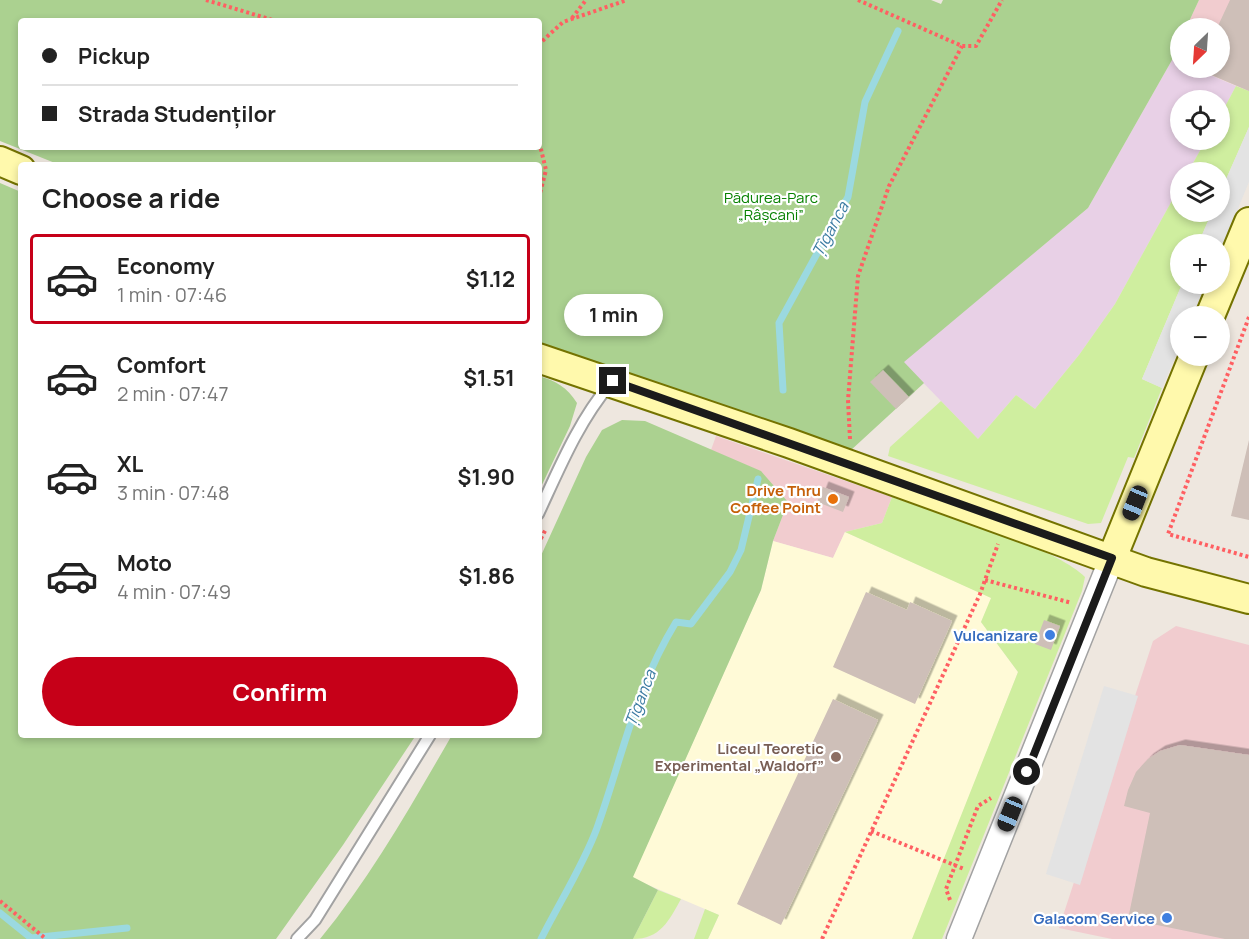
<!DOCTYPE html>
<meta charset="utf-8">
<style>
:root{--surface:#fff;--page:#f6f6f6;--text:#222;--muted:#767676;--line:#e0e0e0;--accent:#c60018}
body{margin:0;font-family:Manrope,sans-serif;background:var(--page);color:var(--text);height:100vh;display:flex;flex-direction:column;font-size:22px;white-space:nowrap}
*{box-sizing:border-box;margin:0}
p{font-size:20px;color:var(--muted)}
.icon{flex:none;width:33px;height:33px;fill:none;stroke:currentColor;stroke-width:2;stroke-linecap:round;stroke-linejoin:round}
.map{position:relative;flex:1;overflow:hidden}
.drawer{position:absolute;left:18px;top:162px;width:524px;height:576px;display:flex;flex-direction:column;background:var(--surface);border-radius:6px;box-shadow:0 3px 9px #0003}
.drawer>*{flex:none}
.hud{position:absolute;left:18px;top:18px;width:524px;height:132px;border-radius:6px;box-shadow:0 3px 9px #0003;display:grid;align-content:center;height:132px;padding:0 24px;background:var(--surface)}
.needle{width:39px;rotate:205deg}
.tools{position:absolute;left:1170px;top:18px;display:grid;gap:12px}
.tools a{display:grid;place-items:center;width:60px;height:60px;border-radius:50%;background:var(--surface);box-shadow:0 3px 9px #0003;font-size:30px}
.end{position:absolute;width:27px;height:27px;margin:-14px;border:8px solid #1b1b1b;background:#fff;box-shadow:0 0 0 3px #fff}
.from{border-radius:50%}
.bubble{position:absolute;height:42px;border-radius:21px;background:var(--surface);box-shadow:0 3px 9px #0003;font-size:20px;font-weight:700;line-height:42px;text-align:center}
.car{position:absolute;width:18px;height:36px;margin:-18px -9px;border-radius:8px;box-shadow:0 0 4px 2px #0007;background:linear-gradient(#222 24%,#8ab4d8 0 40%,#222 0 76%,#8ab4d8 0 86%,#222 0)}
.hud b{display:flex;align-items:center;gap:21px;height:57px;font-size:22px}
.hud b+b{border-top:2px solid var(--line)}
.hud i{width:15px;height:15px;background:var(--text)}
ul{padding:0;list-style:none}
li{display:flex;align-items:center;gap:18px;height:90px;margin:0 12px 9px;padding:0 12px;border:3px solid transparent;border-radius:6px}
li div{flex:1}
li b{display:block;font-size:22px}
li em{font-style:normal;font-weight:700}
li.on{border-color:var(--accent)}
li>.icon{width:54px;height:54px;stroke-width:1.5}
h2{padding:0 24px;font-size:27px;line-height:72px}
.cta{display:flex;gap:12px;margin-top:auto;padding:12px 24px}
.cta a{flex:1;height:69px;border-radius:36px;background:var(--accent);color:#fff;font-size:24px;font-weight:700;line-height:69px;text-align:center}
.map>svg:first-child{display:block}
.commercial{fill:#f1cccf}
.industrial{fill:#e8d0e6}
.education{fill:#fffad7}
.grass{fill:#cfee9f}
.forest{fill:#abd190;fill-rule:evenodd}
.parking{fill:#e3e3e3}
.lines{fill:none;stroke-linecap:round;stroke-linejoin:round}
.stream{stroke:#9bd9e0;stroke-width:7}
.building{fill:#cebfb8;filter:url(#shadow)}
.service-casing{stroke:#a2a2a2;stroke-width:14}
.tertiary-casing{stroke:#a2a2a2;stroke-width:27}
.secondary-casing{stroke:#747300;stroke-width:32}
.path{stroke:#ff5f62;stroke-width:4;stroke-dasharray:3 3;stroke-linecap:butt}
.service{stroke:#fff;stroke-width:10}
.tertiary{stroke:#fff;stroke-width:24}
.secondary{stroke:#fff9ac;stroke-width:28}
.route{stroke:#1b1b1b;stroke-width:8}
.food-dot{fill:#e8710a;stroke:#fff;stroke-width:2}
.shop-dot{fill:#3f7fe0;stroke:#fff;stroke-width:2}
.education-dot{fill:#8d6e63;stroke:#fff;stroke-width:2}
.labels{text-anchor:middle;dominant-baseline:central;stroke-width:4.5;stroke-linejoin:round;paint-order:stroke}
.park-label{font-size:15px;fill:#068101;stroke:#fff}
.food-label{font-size:15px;font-weight:bold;fill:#c56008;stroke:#fff;text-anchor:end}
.shop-label{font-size:15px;font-weight:bold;fill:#366cbe;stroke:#fff;text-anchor:end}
.education-label{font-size:15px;font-weight:bold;fill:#785e54;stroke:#fff;text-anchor:end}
.water-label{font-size:16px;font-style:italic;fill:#3b7ba2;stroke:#fff}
</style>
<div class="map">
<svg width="1249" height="939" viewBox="0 0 1249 939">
<defs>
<filter id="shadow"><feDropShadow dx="5.5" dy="-5.5" stdDeviation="0" flood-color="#0004"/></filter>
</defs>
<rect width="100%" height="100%" fill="#eee7df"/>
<path class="commercial" d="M1199,0H1249V91L1194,68H1220V28H1186Z
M716,436L892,497L882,523L845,532L833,558L773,541L788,502L760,471L711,450Z
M1176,626L1249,645V939H1112L1059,928L1153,641Z"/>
<path class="industrial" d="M1172,60L1180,63V68H1194L1236,86L1220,116V100H1180V140H1206L1188,172H1180V186L1115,304L1079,355L1035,409L1016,395L978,439L903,362L1088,208Z"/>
<path class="education" d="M845,532L992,598L981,622L1018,672L913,939H708L719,915L632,878L761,590L773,541L833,558Z"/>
<path class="grass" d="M1236,86L1249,91V127L1220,193V172H1188L1206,140H1220V116Z
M1180,186V212H1212L1198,244H1180L1182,284L1142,379L1162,388L1134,458L1128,457L1101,523L1088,524L888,456L890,447L941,401L978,439L1016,395L1035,409L1079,355L1115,304Z
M892,497C938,514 1053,545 1085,577L1082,591L942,939H912L1018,672L981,622L991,598L845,532L882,523Z
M658,890L681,899C669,921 660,939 633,939Z
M705,909L719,915L708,939H694Z"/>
<path class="forest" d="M0,0H931L941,4L943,0H1199L1186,28H1180V41L1172,60L1088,208L904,362L924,383L850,451L539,342L538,165H60L0,141ZM21,21H538V147H21Z
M0,183L21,192V735H416L343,845L276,939H0Z
M539,376C556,381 567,387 577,403L570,426L539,491Z
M622,420L645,421L761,471L788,502L773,541L761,590L633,877L658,890L633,939H320C371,877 412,804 452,735H538L539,560L586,457L602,430Z"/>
<path class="parking" d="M1249,127V182L1220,252V244H1198L1212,212H1220V193Z
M1182,284H1206L1192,316H1180V345L1162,388L1142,379Z
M1104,686L1138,696L1080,885L1046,874Z"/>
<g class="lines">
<path class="stream" d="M783,390L779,323L848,197L865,102L898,31
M0,913L31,938L127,928
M541,939C559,903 583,866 597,828C623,755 635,689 676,622L691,624L730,572L741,550L758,479"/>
</g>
<path class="building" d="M1230,0H1249V91L1195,68H1220V28H1217Z
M883,370L909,397L896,409L870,382Z
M1249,440V520L1231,516Z
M823,487L849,497L843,512L817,502Z
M866,592L907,610L910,602L952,621L915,704L833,667Z
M1044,620L1060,626L1051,650L1035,644Z
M833,699L878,720L781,925L737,904Z
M1180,745L1249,755V939H1225L1128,919L1150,813L1124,806L1128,790L1136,772L1148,759L1160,751Z"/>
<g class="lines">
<defs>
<path id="service" d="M538,514C559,469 578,422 610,384
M297,939L315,920L430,735"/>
<path id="tertiary" d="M959,939L1112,558"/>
<path id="secondary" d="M0,161L21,170
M1210,316L1249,222
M538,358L789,443L1146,572L1249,599
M1112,558L1194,356"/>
</defs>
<use href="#service" class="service-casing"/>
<use href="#tertiary" class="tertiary-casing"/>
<use href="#secondary" class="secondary-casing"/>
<path class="path" d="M206,0L276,21
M858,0L962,46H976L1002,0
M572,18L586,0
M538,45L563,22L627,0
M538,137L546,170L538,201
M1249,317L1168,534L1249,557
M850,439L848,400L858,276L889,186L962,46
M538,544L546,529
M985,580L1072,603
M871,831L964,869
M950,900L946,889L978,806L991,798
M0,901L46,939
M822,939L980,594L998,544"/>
<use href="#service" class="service"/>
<use href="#tertiary" class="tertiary"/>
<use href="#secondary" class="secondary"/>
</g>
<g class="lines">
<path class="route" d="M613,381L1112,558L1027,772"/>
</g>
<circle class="food-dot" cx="833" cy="499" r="6"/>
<g class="shop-dot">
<circle cx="1050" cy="635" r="6"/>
<circle cx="1167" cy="918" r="6"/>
</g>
<circle class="education-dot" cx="836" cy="757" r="6"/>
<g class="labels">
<g class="park-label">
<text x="771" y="197">Pădurea-Parc<tspan x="771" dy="17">„Râșcani”</tspan></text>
</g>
<g class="food-label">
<text x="821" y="490">Drive Thru<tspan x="821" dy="17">Coffee Point</tspan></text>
</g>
<g class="shop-label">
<text x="1038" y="635">Vulcanizare</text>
<text x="1155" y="918">Galacom Service</text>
</g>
<g class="education-label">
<text x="824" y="748">Liceul Teoretic<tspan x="824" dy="17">Experimental „Waldorf”</tspan></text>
</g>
<g class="water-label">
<text transform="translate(830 229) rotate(-62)">Țîganca</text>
<text transform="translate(640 698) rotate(-69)">Țîganca</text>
</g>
</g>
</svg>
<div class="tools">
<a><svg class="needle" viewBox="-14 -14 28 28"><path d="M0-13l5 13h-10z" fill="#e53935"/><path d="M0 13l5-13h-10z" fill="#767676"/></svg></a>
<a><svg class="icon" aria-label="locate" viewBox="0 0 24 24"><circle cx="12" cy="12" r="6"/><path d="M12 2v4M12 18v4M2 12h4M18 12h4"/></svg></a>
<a><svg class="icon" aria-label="layers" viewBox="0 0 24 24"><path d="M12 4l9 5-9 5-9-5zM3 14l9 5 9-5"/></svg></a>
<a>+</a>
<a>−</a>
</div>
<i class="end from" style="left:1027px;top:772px"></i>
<i class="end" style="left:613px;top:381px"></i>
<div class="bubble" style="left:564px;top:294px;width:99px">1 min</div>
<i class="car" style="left:1135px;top:503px;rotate:202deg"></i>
<i class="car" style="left:1010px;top:814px;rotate:202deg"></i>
<div class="hud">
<b><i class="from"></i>Pickup</b>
<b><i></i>Strada Studenților</b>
</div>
<section class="drawer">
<h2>Choose a ride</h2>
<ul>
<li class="on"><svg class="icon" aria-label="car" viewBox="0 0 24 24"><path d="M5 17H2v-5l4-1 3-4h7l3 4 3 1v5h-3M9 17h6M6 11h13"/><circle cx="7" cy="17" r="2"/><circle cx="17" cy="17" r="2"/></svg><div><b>Economy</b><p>1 min · 07:46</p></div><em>$1.12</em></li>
<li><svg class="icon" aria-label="car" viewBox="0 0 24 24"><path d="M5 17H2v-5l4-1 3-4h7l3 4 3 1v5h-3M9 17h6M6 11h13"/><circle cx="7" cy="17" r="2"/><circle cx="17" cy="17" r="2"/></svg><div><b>Comfort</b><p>2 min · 07:47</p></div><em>$1.51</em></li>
<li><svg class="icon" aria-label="car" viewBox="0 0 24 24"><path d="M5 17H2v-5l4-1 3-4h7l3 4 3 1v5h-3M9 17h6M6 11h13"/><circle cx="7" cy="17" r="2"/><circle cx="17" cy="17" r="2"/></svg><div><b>XL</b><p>3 min · 07:48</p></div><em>$1.90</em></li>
<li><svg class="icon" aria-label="car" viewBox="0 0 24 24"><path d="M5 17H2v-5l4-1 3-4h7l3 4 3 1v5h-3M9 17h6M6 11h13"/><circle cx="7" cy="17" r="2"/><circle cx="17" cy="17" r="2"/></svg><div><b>Moto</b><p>4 min · 07:49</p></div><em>$1.86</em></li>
</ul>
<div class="cta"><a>Confirm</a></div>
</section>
</div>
